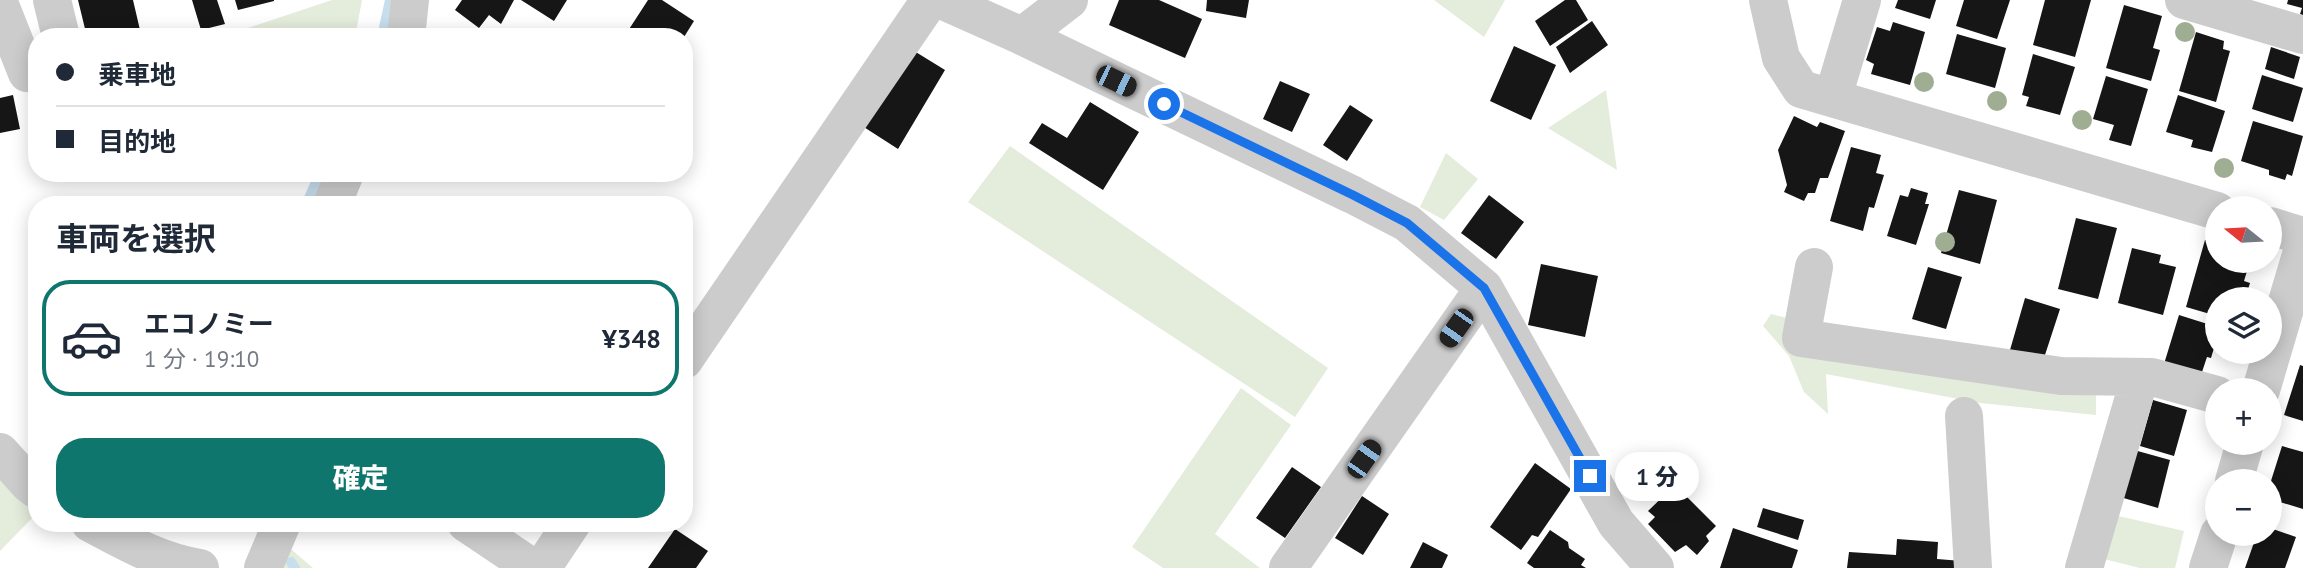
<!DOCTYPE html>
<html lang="ja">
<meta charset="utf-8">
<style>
:root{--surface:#fff;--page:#f2f2f3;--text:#1f2937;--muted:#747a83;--line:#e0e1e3;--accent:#0f766e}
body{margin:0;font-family:"PT Sans","Noto Sans JP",sans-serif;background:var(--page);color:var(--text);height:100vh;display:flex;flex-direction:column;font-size:26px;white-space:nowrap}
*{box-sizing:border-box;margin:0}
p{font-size:23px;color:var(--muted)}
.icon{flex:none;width:38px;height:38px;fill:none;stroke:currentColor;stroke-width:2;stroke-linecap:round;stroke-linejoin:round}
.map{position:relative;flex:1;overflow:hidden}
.details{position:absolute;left:28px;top:196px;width:665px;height:336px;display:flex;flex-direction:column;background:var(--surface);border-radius:28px;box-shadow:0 4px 18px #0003}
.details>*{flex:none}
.hud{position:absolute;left:28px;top:28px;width:665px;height:154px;border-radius:28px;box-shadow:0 4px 18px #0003;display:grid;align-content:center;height:154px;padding:0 28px;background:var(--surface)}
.needle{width:46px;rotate:288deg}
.tools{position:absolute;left:2205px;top:196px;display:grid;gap:14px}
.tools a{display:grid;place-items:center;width:77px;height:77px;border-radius:50%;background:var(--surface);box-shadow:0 4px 18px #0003;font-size:35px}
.end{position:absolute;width:32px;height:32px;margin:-16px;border:9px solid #1a73e8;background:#fff;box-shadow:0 0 0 4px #fff}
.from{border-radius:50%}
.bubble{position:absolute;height:49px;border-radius:24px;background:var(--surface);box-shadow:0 4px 18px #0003;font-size:23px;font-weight:800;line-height:49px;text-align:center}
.car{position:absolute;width:21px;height:42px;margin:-21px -10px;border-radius:9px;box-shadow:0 0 5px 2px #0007;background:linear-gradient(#222 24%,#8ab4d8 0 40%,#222 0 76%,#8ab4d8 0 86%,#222 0)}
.hud b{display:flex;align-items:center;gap:24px;height:66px;font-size:26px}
.hud b+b{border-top:2px solid var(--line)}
.hud i{width:18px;height:18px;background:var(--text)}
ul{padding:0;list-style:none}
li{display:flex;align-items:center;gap:21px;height:116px;margin:0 14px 10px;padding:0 14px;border:4px solid transparent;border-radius:28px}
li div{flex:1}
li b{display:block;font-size:26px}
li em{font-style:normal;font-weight:800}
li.on{border-color:var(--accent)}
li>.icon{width:63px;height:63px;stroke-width:1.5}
h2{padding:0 28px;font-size:32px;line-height:84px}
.primary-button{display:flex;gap:14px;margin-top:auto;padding:14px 28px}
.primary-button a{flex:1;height:80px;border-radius:28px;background:var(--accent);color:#fff;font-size:28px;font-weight:800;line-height:80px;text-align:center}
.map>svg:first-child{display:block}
.green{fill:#e4ecdc}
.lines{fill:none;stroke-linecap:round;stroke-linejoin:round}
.stream{stroke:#c7deed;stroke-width:10}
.building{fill:#161616}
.minor{stroke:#ccc;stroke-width:38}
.tree{fill:#9fae93}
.route{stroke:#1a73e8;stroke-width:9}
</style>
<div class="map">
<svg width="2303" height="568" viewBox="0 0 2303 568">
<rect width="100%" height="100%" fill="#fff"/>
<path class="green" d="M332,0H362L355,37H221Z
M1434,0H1505L1484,37Z
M1606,90L1617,170L1548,128Z
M1010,146L1328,368L1295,417L968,202Z
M1446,153L1478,179L1444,220L1420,207Z
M1771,314L2043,385L2096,387V415L1980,403L1826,374L1828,414L1804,392L1789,356L1763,326Z
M1241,388L1291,425L1215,534L1260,568H1163L1132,547Z
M0,474L37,513L0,551Z
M2114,515L2184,531L2175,568H2140L2104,559Z
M285,544L313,568H272Z"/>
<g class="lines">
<path class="stream" d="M382,37L390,0
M306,205L320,173
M291,562L295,568"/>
</g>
<path class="building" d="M78,0H133L140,30L114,37H87Z
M192,0H217L225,24L201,30Z
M235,0H274V1L238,10Z
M462,0H514L501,24L489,15L479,28L455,10Z
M521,0H567L554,21Z
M648,0H662L694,21L684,37H624Z
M1119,0H1159L1202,19L1185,58L1109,25Z
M1207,0H1249L1246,18L1206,11Z
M1565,0H1576L1588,20L1550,46L1535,21Z
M1898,0H1936L1930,19L1895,8Z
M1964,0H2010L1997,39L1956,26Z
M2045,0H2091L2075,57L2033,45Z
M2288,0H2303V15L2300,14L2302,8L2287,4Z
M2124,5L2162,16L2153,48L2160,50L2151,81L2106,68Z
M1592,21L1608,45L1570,73L1556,47Z
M1893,22L1925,32L1910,85L1871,74L1874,64L1866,60L1877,27L1890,31Z
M2196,32L2224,41L2223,49L2230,51L2216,102L2179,91Z
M1957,34L2006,48L1995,88L1946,74Z
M906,46L945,70L898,149L856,122Z
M1514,46L1556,65L1531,120L1490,101Z
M2271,47L2300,57L2294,79L2265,69Z
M2033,54L2075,67L2060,115L2026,106L2029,97L2022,95Z
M2262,75L2303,88L2293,122L2252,109Z
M2106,76L2148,89L2131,146L2109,140L2114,125L2093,119Z
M1280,81L1310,94L1292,132L1263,119Z
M13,95L20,129L0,133V98Z
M2178,95L2225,111L2212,152L2191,147L2193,140L2166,132Z
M1090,102L1139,132L1103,190L1029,143L1042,123L1067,138Z
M1350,105L1373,120L1347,161L1323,145Z
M1794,116L1817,127L1820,122L1845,131L1828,178H1820L1815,193H1808L1804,201L1784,192L1787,185L1778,150Z
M2253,121L2303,136L2292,176L2287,174L2285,180L2269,175V170L2241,161Z
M1851,147L1881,155L1876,173L1884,175L1874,208L1869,207L1863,231L1830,221Z
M1911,188L1928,193L1925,204H1929L1916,245L1887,236L1900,195L1908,197Z
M1959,190L1997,200L1980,264L1941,253Z
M1489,195L1524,222L1496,259L1461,233Z
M2076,218L2117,228L2098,299L2058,289Z
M2205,240L2217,243V261H2250L2244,281L2250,283L2245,299H2217V316L2186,307Z
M2132,248L2161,255L2159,263L2176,267L2163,315L2118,303Z
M1541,264L1598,276L1585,337L1528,325Z
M1928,267L1962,277L1946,329L1912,319Z
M2025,298L2060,309L2043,361L2010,350Z
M2179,315L2217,327V338L2211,358L2207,357L2201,375L2164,364Z
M2300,365L2303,366V421L2284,415Z
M2153,400L2187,410L2174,456L2140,446Z
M2282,446L2303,452V509L2270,499V484Z
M2134,450L2170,460L2158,508L2120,497Z
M1535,463L1571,489L1538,537L1532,535L1521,550L1490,527Z
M1292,467L1321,487L1285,538L1256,518Z
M1675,485L1716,526L1706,536L1709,541L1697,555L1686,545L1675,552L1648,524L1655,517L1648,511Z
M1362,496L1389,514L1363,555L1335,538Z
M1763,508L1804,520L1798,540L1757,527Z
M1733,528L1798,550L1792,568H1720Z
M2270,528L2296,537L2285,568H2245L2257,534H2270Z
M675,529L708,551L696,568H648Z
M1550,530L1568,542L1569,548L1585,559L1581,565L1586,568H1534L1527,563Z
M1897,539L1938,542L1937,559L1962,561V568H1847L1849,552L1896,555Z
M1423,542L1448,555L1442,568H1410Z"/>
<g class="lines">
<path class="minor" d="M52,0L61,37
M941,0L1022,36L1353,195L1407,223L1484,288L1616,523L1655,568
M1768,0L1781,58L1801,89L2217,211
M2184,0L2303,35
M0,5L27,73
M1022,36L1069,0
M406,37L410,0
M1833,97L1862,0
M332,205L345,173
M2270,226L2303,236
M1814,267L1801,338L2061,376L2152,377L2217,395
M684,360L930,0
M2261,390L2303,248
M1964,416L1973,568
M0,452L29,484L37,490
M2234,481L2245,443
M90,523C124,541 160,562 200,568
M466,523L533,568
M263,568L282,523
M542,568L572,523
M1288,568L1484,288
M2084,568L2140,377
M2208,568L2219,534"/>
</g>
<g class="tree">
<circle cx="2185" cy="32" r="10"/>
<circle cx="1924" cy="82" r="10"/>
<circle cx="1997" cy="101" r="10"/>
<circle cx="2082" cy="120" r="10"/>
<circle cx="2224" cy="168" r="10"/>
<circle cx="1945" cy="242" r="10"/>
</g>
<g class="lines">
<path class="route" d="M1164,104L1353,195L1407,223L1484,288L1590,476"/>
</g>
</svg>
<div class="tools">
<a><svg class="needle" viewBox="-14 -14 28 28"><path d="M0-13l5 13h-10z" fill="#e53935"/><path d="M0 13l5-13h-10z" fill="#747a83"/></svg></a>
<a><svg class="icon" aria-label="layers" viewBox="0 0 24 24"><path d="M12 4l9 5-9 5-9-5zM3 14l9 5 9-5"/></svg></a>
<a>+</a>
<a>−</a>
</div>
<i class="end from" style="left:1164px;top:104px"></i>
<i class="end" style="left:1590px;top:476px"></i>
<div class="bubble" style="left:1615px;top:452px;width:84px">1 分</div>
<i class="car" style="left:1116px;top:81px;rotate:116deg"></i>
<i class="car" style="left:1456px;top:328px;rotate:215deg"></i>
<i class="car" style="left:1364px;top:459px;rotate:35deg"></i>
<div class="hud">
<b><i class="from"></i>乗車地</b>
<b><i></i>目的地</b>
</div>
<section class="details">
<h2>車両を選択</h2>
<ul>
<li class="on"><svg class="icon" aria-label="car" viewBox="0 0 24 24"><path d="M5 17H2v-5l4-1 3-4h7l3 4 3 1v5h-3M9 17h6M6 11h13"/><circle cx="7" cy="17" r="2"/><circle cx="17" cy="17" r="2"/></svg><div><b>エコノミー</b><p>1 分 · 19:10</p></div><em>¥348</em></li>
</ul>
<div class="primary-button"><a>確定</a></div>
</section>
</div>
